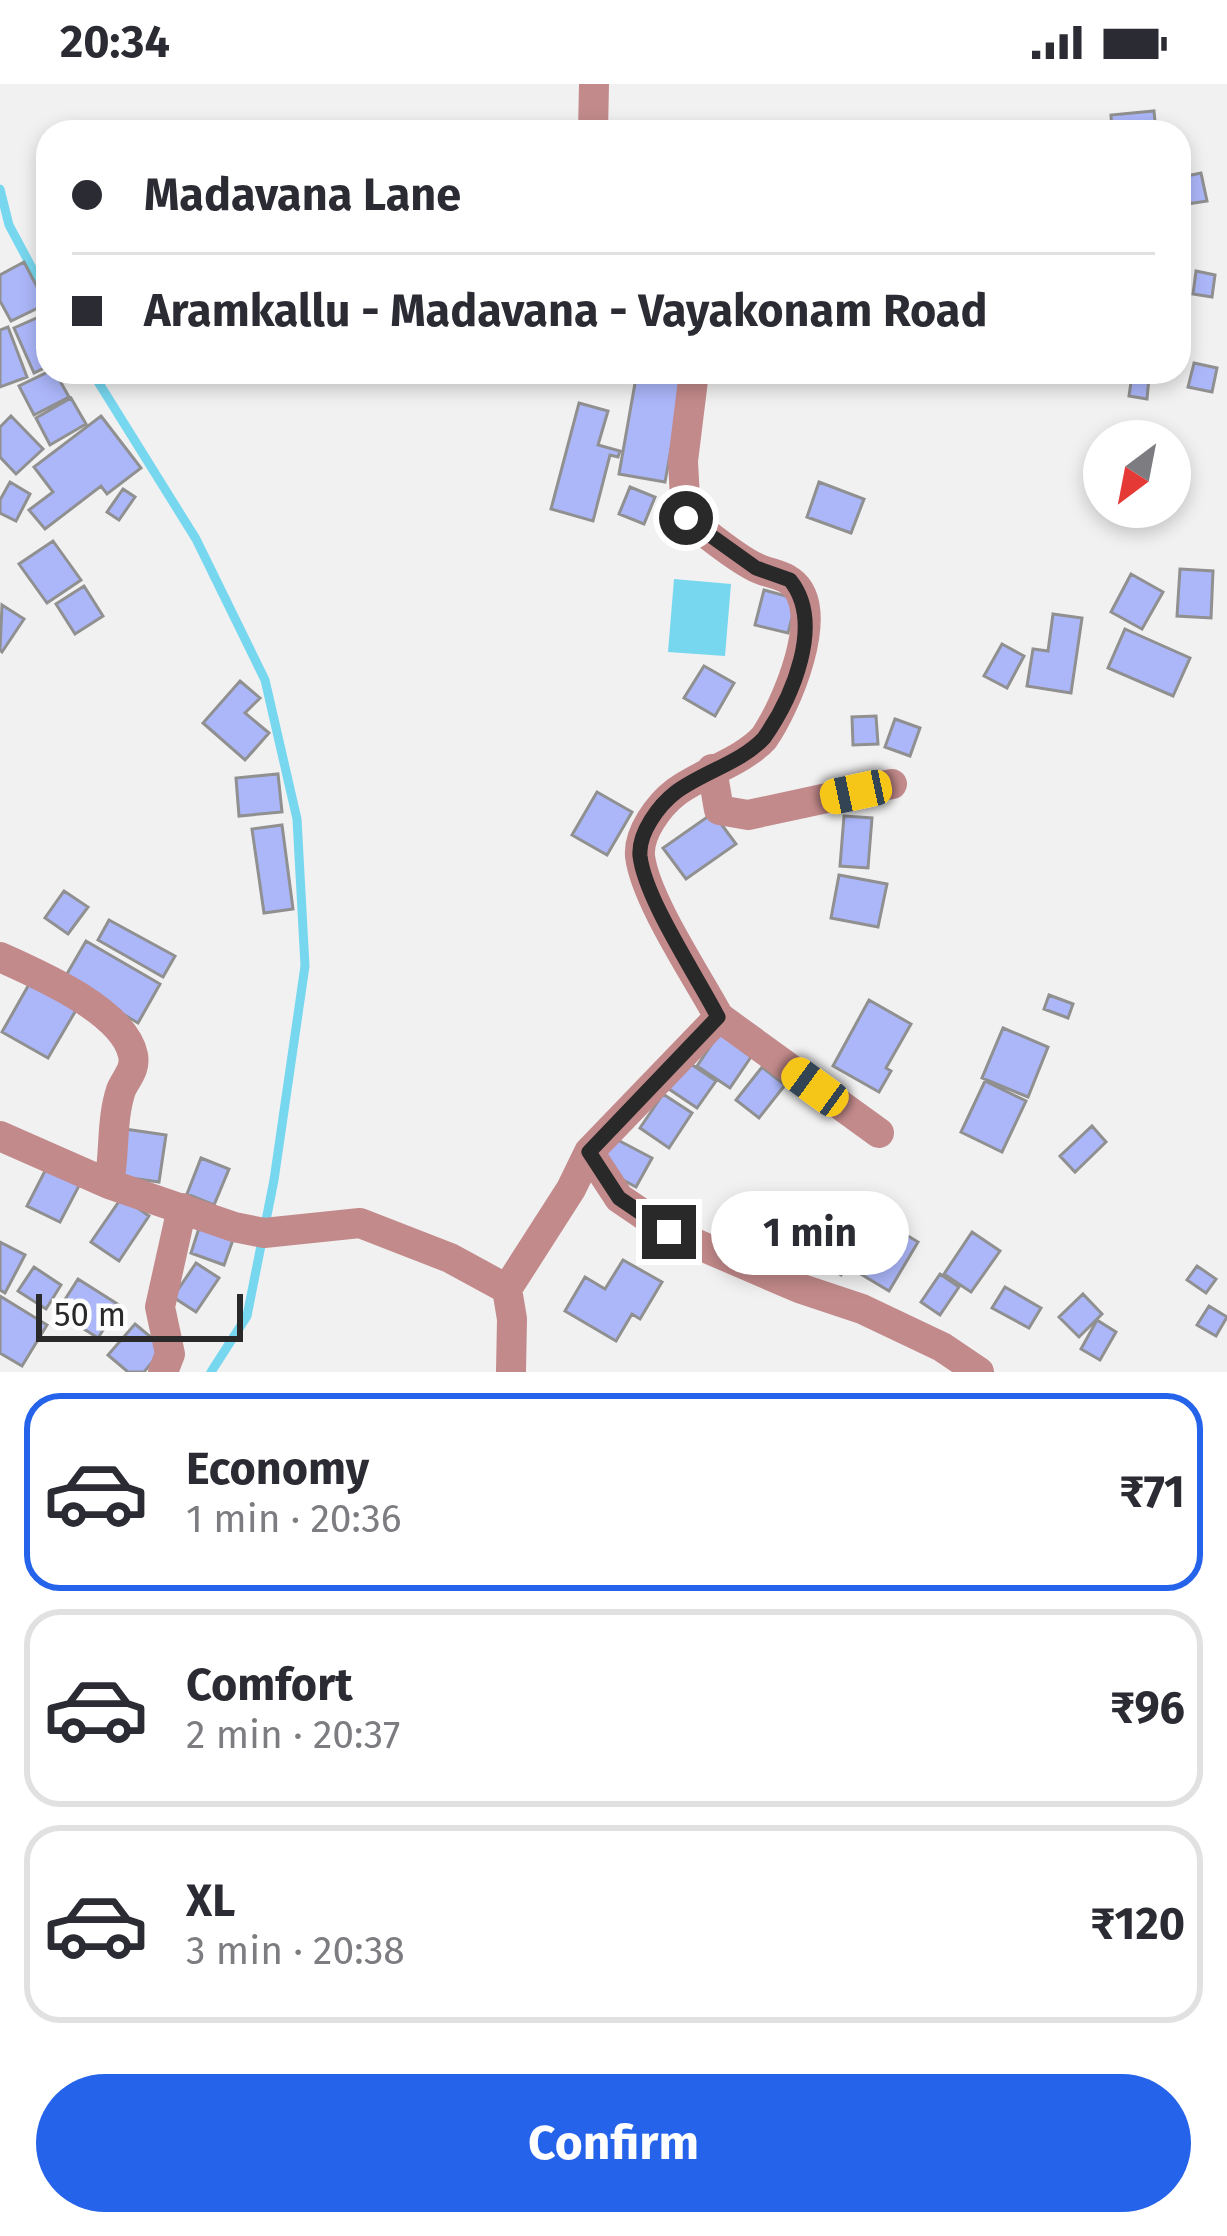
<!DOCTYPE html>
<meta charset="utf-8">
<style>
:root{--surface:#fff;--page:#f2f2f3;--text:#2b2b33;--muted:#7c7c81;--line:#e1e1e2;--accent:#2563eb}
body{margin:0;font-family:"Fira Sans",sans-serif;background:var(--page);color:var(--text);height:100vh;display:flex;flex-direction:column;font-size:45px;white-space:nowrap}
*{box-sizing:border-box;margin:0}
p{font-size:39px;color:var(--muted)}
.icon{flex:none;width:66px;height:66px;fill:none;stroke:currentColor;stroke-width:2;stroke-linecap:round;stroke-linejoin:round}
.map{position:relative;height:1288px;overflow:hidden}
.panel{display:flex;flex-direction:column;background:var(--surface);flex:1}
.panel>*{flex:none}
.guide{position:absolute;left:36px;top:36px;width:1155px;height:264px;border-radius:36px;box-shadow:0 6px 18px #0003;display:grid;align-content:center;height:264px;padding:0 36px;background:var(--surface)}
.needle{width:78px;rotate:212deg}
.controls{position:absolute;left:1083px;top:336px;display:grid;gap:24px}
.controls a{display:grid;place-items:center;width:108px;height:108px;border-radius:50%;background:var(--surface);box-shadow:0 6px 18px #0003;font-size:60px}
.scale{position:absolute;left:36px;bottom:30px;width:207px;box-sizing:border-box;padding-left:12px;border:6px solid #292929;border-top:0;font-size:33px;line-height:42px;white-space:nowrap;color:#292929;-webkit-text-stroke:9px #fefeff;paint-order:stroke}
.end{position:absolute;width:54px;height:54px;margin:-27px;border:15px solid #292929;background:#fff;box-shadow:0 0 0 6px #fff}
.from{border-radius:50%}
.bubble{position:absolute;height:84px;border-radius:42px;background:var(--surface);box-shadow:0 6px 18px #0003;font-size:39px;font-weight:700;line-height:84px;text-align:center}
.car{position:absolute;width:36px;height:72px;margin:-36px -18px;border-radius:15px;box-shadow:0 0 9px 3px #0007;background:linear-gradient(#f5c518 24%,#345 0 40%,#f5c518 0 76%,#345 0 86%,#f5c518 0)}
.guide b{display:flex;align-items:center;gap:42px;height:114px;font-size:45px}
.guide b+b{border-top:3px solid var(--line)}
.guide i{width:30px;height:30px;background:var(--text)}
ul{padding:21px 0 0;list-style:none}
li{display:flex;align-items:center;gap:36px;height:198px;margin:0 24px 18px;padding:0 12px;border:6px solid var(--line);border-radius:36px}
li div{flex:1}
li b{display:block;font-size:45px}
li em{font-style:normal;font-weight:700}
li.active{border-color:var(--accent)}
li>.icon{width:108px;height:108px;stroke-width:1.5}
.button{display:flex;gap:24px;margin-top:auto;padding:24px 36px}
.button a{flex:1;height:138px;border-radius:72px;background:var(--accent);color:#fff;font-size:48px;font-weight:700;line-height:138px;text-align:center}
.status{display:flex;justify-content:space-between;align-items:center;height:84px;padding:0 60px;background:var(--surface);direction:ltr}
.status svg{height:33px;fill:currentColor}
.map>svg:first-child{display:block}
.water{fill:#77d7ee}
.lines{fill:none;stroke-linecap:round;stroke-linejoin:round}
.stream{stroke:#77d7ee;stroke-width:9}
.building{fill:#acb7fa;stroke:#909091;stroke-width:3}
.minor{stroke:#c38a8b;stroke-width:30}
.route{stroke:#292929;stroke-width:15}
</style>
<div class="status"><b>20:34</b><svg viewBox="0 0 49 12"><path d="M0 12V9h3v3zM5 12V6h3v6zM10 12V3h3v9zM15 12V0h3v12zM26 1h20v11H26zM47 4h2v5h-2z"/></svg></div>
<div class="map">
<svg width="1227" height="1288" viewBox="0 0 1227 1288">
<rect width="100%" height="100%" fill="#f1f1f2"/>
<path class="water" d="M674,495L731,500L725,572L668,568Z"/>
<g class="lines">
<path class="stream" d="M0,105L9,141L48,214
M92,288L196,455L265,596L297,735L305,882L274,1096L247,1232L211,1288"/>
</g>
<path class="building" d="M1154,27L1156,48H1112L1111,31Z
M1201,89L1207,117L1187,120L1182,93Z
M24,178L46,220L11,237L0,217V191Z
M1196,187L1215,191L1212,213L1193,210Z
M48,229V282L34,289L14,244Z
M8,243L27,293L0,303V246Z
M1194,279L1217,284L1212,308L1188,303Z
M48,288H55L69,313L34,331L19,302Z
M637,288L684,294L665,398L619,390Z
M1132,291L1149,294L1147,315L1129,312Z
M71,314L86,340L50,361L36,334Z
M579,319L608,327L598,361L620,367L618,373L610,371L593,437L551,425Z
M11,332L43,365L16,390L0,373V343Z
M101,332L141,384L107,410L101,402L45,445L29,426L53,408L34,383Z
M10,398L30,410L16,437L0,429V416Z
M819,398L864,415L851,449L807,433Z
M630,403L655,413L644,440L619,430Z
M123,405L135,413L119,436L107,428Z
M53,457L81,496L47,519L19,480Z
M1180,485L1213,487L1211,534L1177,532Z
M1131,490L1163,508L1142,545L1111,528Z
M84,502L103,532L75,550L56,520Z
M764,506L797,515L788,549L755,541Z
M2,521L24,535L2,568L0,566Z
M1053,530L1082,534L1071,609L1027,602L1033,565L1048,567Z
M1125,545L1190,574L1173,612L1108,584Z
M1002,560L1024,572L1007,604L984,592Z
M704,582L734,599L715,632L684,614Z
M240,597L260,614L245,629L269,649L245,676L203,639Z
M876,632L878,660L853,661L852,633Z
M895,635L920,644L910,672L885,663Z
M278,690L282,728L239,732L236,694Z
M597,708L632,728L607,771L572,751Z
M713,729L736,760L686,795L663,764Z
M844,732L872,734L868,784L840,782Z
M282,741L293,825L264,829L252,745Z
M839,791L887,800L878,843L831,834Z
M64,807L88,823L68,850L45,834Z
M109,836L175,872L163,893L98,856Z
M86,857L160,900L138,939L64,895Z
M32,895L79,921L48,974L2,948Z
M1049,911L1073,920L1068,934L1044,925Z
M869,916L911,940L886,984L891,987L879,1008L833,982Z
M1003,944L1048,963L1028,1013L982,994Z
M722,945L755,967L730,1004L697,982Z
M688,978L716,997L697,1024L669,1005Z
M762,983L785,1001L759,1034L736,1016Z
M985,997L1026,1017L1002,1068L961,1048Z
M663,1010L692,1029L669,1064L640,1044Z
M1092,1042L1106,1058L1075,1088L1060,1072Z
M125,1045L166,1051L159,1098L117,1092Z
M614,1054L652,1074L636,1103L599,1083Z
M201,1074L229,1085L214,1121L187,1110Z
M48,1081L81,1098L60,1138L27,1122Z
M122,1113L149,1132L119,1177L91,1158Z
M823,1134L861,1157L841,1191L803,1167Z
M883,1137L918,1158L889,1207L854,1186Z
M200,1141L234,1153L224,1181L191,1169Z
M972,1148L1000,1167L971,1208L944,1190Z
M0,1158L25,1171L5,1209L0,1206Z
M623,1176L662,1198L640,1235L632,1230L616,1257L565,1227L585,1193L605,1205Z
M196,1179L219,1194L196,1228L173,1213Z
M1197,1182L1216,1195L1206,1209L1187,1196Z
M34,1183L61,1201L46,1225L18,1207Z
M940,1190L959,1203L940,1231L921,1218Z
M78,1195L119,1221L98,1254L57,1228Z
M1005,1203L1041,1224L1029,1244L992,1224Z
M1083,1210L1102,1230L1079,1253L1059,1233Z
M0,1212L47,1241L22,1282L0,1269Z
M1209,1222L1227,1233L1216,1252L1197,1241Z
M1097,1236L1116,1248L1100,1276L1081,1265Z
M135,1240L164,1264L144,1288H128L108,1271Z"/>
<g class="lines">
<path class="minor" d="M593,48L594,0
M712,685L719,726L748,731L892,700
M0,873C38,890 124,927 133,971C136,986 126,994 121,1006C111,1036 115,1069 109,1100L234,1143L264,1149L360,1139L450,1174L507,1205L512,1235L511,1288
M719,933L879,1049
M0,1052L109,1100
M589,1068L619,1114L669,1148L799,1204L862,1225L942,1263L979,1288
M507,1205L571,1105L589,1068L719,933C697,892 645,815 640,772C638,749 659,721 676,708C703,688 742,678 764,654C785,624 829,525 790,497C781,490 766,489 755,483C731,471 708,450 686,434L683,377L694,288
M163,1288L170,1270L160,1223L182,1124"/>
</g>
<g class="lines">
<path class="route" d="M669,1148L619,1114L589,1068L718,933C697,892 645,815 640,772C638,749 659,721 676,708C703,688 742,678 764,654C792,614 825,539 790,496L756,484L686,434"/>
</g>
</svg>
<div class="controls">
<a><svg class="needle" viewBox="-14 -14 28 28"><path d="M0-13l5 13h-10z" fill="#e53935"/><path d="M0 13l5-13h-10z" fill="#7c7c81"/></svg></a>
</div>
<div class="scale">50 m</div>
<i class="end from" style="left:686px;top:434px"></i>
<i class="end" style="left:669px;top:1148px"></i>
<div class="bubble" style="left:711px;top:1107px;width:198px">1 min</div>
<i class="car" style="left:856px;top:708px;rotate:258deg"></i>
<i class="car" style="left:815px;top:1003px;rotate:306deg"></i>
<div class="guide">
<b><i class="from"></i>Madavana Lane</b>
<b><i></i>Aramkallu - Madavana - Vayakonam Road</b>
</div>
</div>
<section class="panel">
<ul>
<li class="active"><svg class="icon" aria-label="car" viewBox="0 0 24 24"><path d="M5 17H2v-5l4-1 3-4h7l3 4 3 1v5h-3M9 17h6M6 11h13"/><circle cx="7" cy="17" r="2"/><circle cx="17" cy="17" r="2"/></svg><div><b>Economy</b><p>1 min · 20:36</p></div><em>₹71</em></li>
<li><svg class="icon" aria-label="car" viewBox="0 0 24 24"><path d="M5 17H2v-5l4-1 3-4h7l3 4 3 1v5h-3M9 17h6M6 11h13"/><circle cx="7" cy="17" r="2"/><circle cx="17" cy="17" r="2"/></svg><div><b>Comfort</b><p>2 min · 20:37</p></div><em>₹96</em></li>
<li><svg class="icon" aria-label="car" viewBox="0 0 24 24"><path d="M5 17H2v-5l4-1 3-4h7l3 4 3 1v5h-3M9 17h6M6 11h13"/><circle cx="7" cy="17" r="2"/><circle cx="17" cy="17" r="2"/></svg><div><b>XL</b><p>3 min · 20:38</p></div><em>₹120</em></li>
</ul>
<div class="button"><a>Confirm</a></div>
</section>
